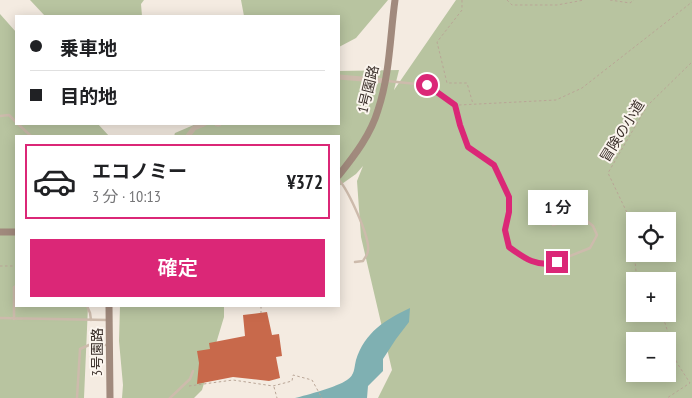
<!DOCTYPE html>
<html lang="ja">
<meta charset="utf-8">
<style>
:root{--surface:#fff;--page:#f6f6f6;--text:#202124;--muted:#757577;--line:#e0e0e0;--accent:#db2777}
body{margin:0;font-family:"PT Sans Narrow","Noto Sans JP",sans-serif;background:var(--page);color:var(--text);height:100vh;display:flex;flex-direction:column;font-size:19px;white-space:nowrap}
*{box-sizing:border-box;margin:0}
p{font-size:16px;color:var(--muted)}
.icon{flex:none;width:28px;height:28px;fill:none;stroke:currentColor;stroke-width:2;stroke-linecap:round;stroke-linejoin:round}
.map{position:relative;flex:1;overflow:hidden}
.sheet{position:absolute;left:15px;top:135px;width:325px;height:172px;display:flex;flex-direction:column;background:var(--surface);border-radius:0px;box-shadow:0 2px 12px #0003}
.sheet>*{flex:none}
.hud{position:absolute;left:15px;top:15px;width:325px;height:110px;border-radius:0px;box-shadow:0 2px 12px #0003;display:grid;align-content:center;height:110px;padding:0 15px;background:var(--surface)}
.fabs{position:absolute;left:626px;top:212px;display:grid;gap:10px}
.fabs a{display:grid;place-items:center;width:50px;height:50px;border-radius:0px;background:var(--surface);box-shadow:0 2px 12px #0003;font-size:25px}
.end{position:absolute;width:22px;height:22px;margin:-11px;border:6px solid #db2777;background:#fff;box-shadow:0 0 0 2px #fff}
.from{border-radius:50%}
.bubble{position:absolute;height:35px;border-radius:0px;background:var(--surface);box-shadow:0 2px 12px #0003;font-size:16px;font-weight:600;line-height:35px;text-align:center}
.hud b{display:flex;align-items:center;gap:18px;height:48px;font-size:19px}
.hud b+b{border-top:1px solid var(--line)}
.hud i{width:12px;height:12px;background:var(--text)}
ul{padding:9px 0 0;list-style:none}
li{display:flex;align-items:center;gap:15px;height:75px;margin:0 10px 8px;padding:0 5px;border:2px solid transparent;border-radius:0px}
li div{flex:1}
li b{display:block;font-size:19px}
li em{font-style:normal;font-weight:600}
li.active{border-color:var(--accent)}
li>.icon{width:45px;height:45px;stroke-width:1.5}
.cta{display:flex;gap:10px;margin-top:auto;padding:10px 15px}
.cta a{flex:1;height:58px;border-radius:0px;background:var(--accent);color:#fff;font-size:20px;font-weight:600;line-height:58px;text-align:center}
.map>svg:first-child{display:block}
.green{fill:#b8c4a0;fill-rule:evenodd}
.water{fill:#7fb0b2}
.building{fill:#c8694b}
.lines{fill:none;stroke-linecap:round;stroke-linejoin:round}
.path{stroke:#b9a596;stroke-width:1;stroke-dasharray:2.5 2.5;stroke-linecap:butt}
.lane{stroke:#cdbbac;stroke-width:2.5}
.street{stroke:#cdbbac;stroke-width:5}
.secondary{stroke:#a18a7d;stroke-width:7}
.route{stroke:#db2777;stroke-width:6}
.labels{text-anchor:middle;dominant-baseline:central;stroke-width:4;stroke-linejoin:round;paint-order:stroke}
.street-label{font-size:14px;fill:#3b302b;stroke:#fbf5ee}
</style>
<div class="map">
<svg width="692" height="398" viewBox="0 0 692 398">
<rect width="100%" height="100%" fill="#f4ebe1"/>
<path class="green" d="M30,0H144L141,4L142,16H45Z
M241,0H388L356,38L339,47V16H244Z
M456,0H692V398H378L392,370L361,237L357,181L363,166L356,174L339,186V136H174L175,133L196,124H339V71L399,70L394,90ZM635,221H668V254H635ZM635,281H668V314H635ZM635,341H668V374H635Z
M0,14L16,32V124H98L109,136H16V306H88L84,398H0Z
M120,306H224V317L202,390L194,398H122L123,385L119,341Z"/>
<path class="water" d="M410,308L409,322L396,339L383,359V371L368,386L367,398H295C307,395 337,387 347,380C355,375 354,368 356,360C365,332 385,320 410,308Z"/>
<path class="building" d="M267,312L272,335L279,334L282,356L276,357L280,378L269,381L233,377L197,384L199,363L197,351L210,349L209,343L245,336L243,315Z"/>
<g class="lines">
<path class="path" d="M462,0V10L437,42L447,83H467L473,104
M507,0L512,5H557L584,0
M610,0L630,3L634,0
M459,105L556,100L582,88L692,2
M0,266H16
M637,281L631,221L608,173L647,106L692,62
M261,306V313
M659,314L665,323L677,363L690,383L667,398
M189,386L233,380L273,386L292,381L293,375L312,380L322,398
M274,387L277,398"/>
<path class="lane" d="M387,81L427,85L455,105L460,125L468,147L494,165L509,197V212L505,230L509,247L529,261L550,264L590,248L597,235L593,226L581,216L553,225
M0,116L9,115L16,122
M18,124L31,136
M339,180C348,190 370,237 368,250C368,255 365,257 363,261L355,262
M87,306L90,313L91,320
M0,318L108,320
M14,319V287L16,286
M77,398L80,349L89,345H109
M170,398L190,379L193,371"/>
<path class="street" d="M339,77L386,81
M217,124H219
M188,136L194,128L204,124"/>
<path class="secondary" d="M339,175C355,155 371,134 378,110C390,74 390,36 395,0
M0,232H16
M109,306L110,398"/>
</g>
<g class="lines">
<path class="route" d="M427,85L455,105L460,125L468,147L494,165L509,197V212L505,230L509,247C524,258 537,268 557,262"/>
</g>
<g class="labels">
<g class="street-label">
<text transform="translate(368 89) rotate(-76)">1号園路</text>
<text transform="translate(622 131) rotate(-58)">冒険の小道</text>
<text transform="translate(97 352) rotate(-90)">3号園路</text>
</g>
</g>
</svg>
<div class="fabs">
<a><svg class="icon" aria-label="locate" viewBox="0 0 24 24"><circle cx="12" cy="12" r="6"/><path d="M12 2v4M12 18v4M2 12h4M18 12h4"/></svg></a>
<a>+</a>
<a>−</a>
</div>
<i class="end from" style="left:427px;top:85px"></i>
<i class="end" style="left:557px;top:262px"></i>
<div class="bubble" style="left:528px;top:190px;width:60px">1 分</div>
<div class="hud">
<b><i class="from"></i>乗車地</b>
<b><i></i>目的地</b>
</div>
<section class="sheet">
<ul>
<li class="active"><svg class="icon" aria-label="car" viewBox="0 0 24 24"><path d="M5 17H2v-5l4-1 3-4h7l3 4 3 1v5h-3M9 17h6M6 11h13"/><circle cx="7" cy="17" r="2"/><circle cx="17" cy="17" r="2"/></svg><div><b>エコノミー</b><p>3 分 · 10:13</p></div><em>¥372</em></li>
</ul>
<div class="cta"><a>確定</a></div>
</section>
</div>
